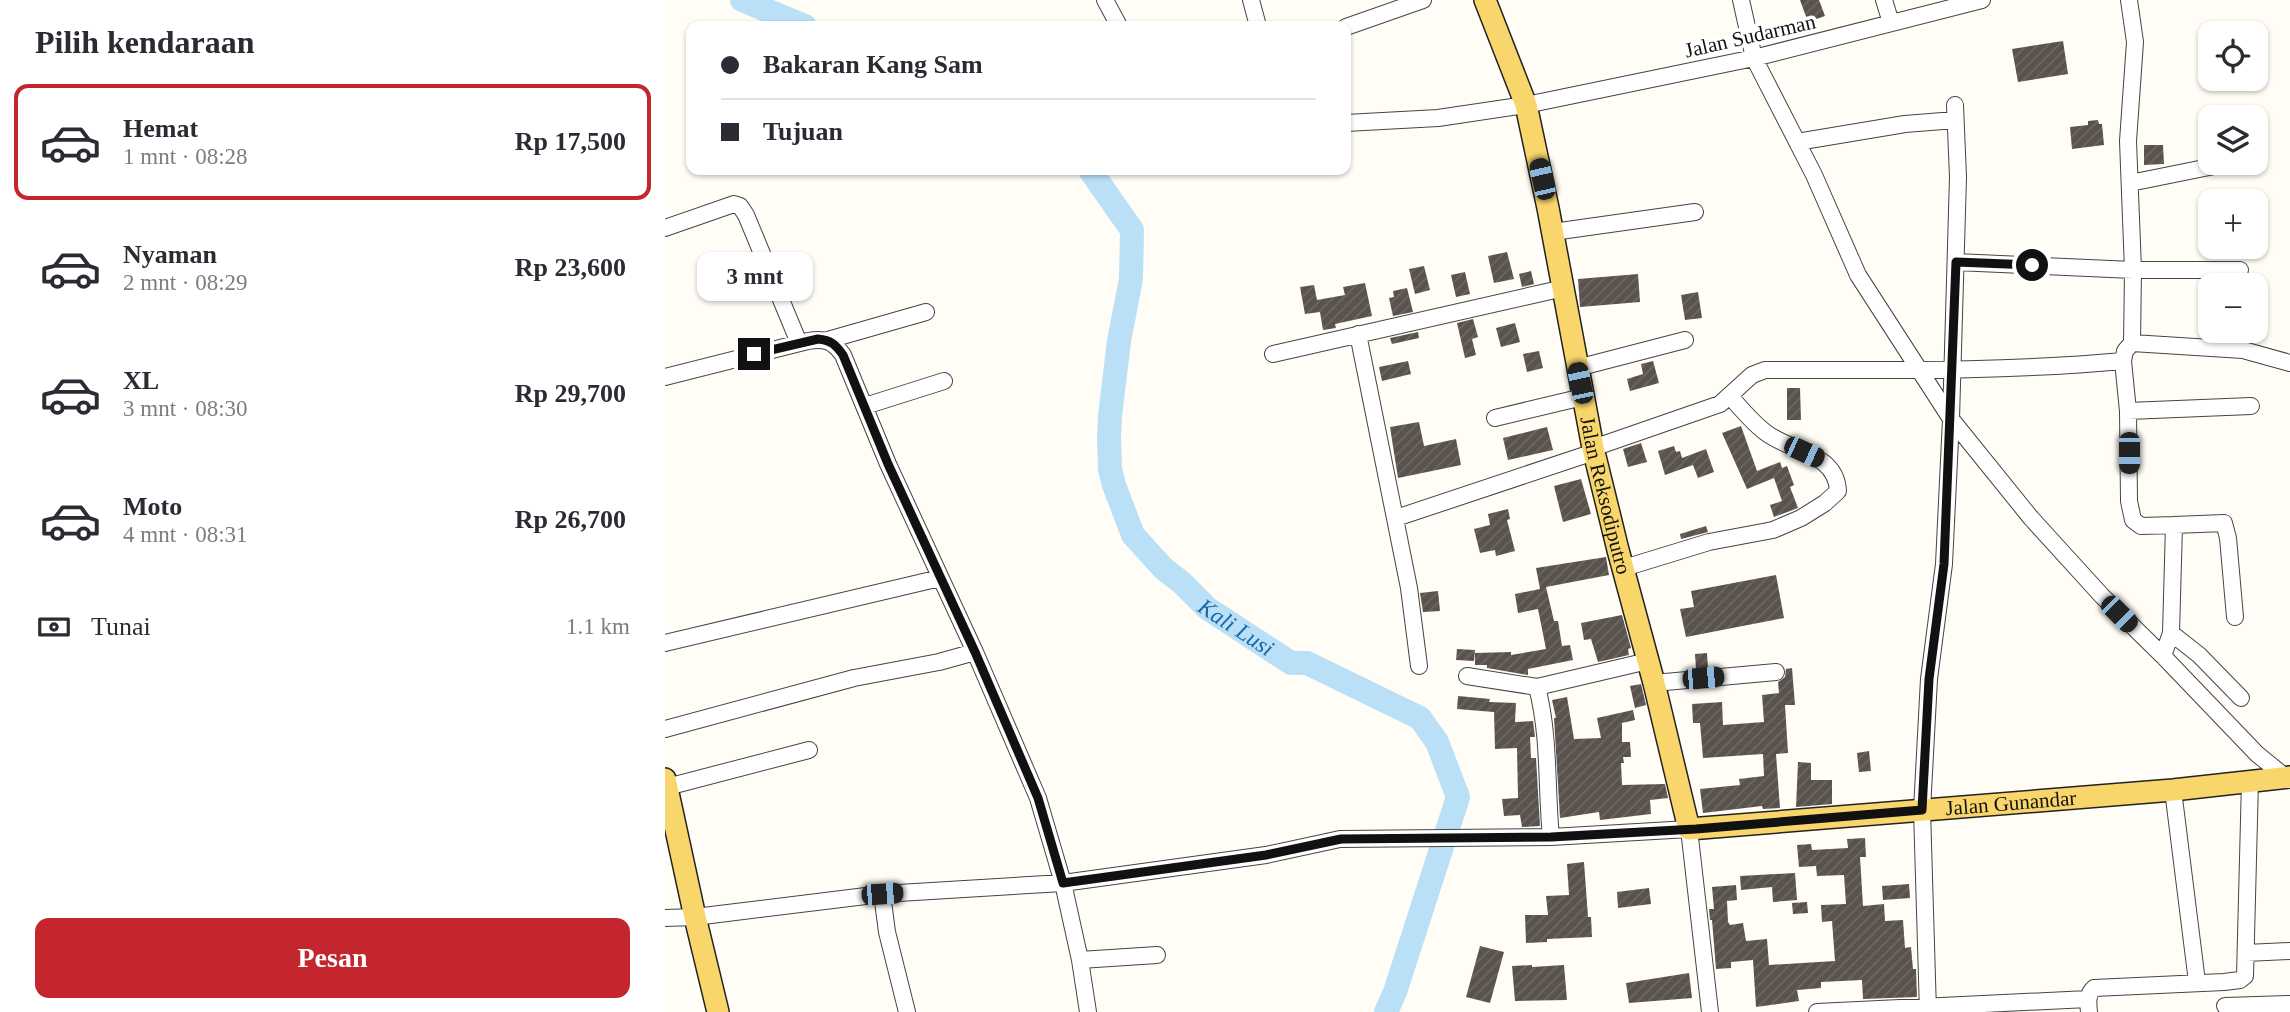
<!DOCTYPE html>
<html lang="id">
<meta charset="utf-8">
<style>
:root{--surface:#fff;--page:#f2f2f3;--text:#2b2b33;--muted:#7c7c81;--line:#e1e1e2;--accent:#c4262e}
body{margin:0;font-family:Georgia,serif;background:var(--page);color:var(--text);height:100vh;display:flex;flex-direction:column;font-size:26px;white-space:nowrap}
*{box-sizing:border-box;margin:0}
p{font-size:23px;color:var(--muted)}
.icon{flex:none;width:38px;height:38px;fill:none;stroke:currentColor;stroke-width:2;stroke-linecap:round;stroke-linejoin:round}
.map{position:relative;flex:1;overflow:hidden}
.drawer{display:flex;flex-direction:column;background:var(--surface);width:665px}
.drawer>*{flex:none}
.hud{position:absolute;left:21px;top:21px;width:665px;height:154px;border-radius:14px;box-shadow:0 2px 5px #0004;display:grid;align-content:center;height:154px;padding:0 35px;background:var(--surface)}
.controls{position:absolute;left:1533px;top:21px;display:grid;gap:14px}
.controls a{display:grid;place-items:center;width:70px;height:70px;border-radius:14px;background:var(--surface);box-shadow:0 2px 5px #0004;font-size:35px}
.end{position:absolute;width:32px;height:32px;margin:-16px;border:9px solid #111;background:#fff;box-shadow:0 0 0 4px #fff}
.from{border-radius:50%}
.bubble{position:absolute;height:49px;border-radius:14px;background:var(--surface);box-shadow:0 2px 5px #0004;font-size:23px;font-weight:800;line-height:49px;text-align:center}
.car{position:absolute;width:21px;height:42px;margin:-21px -10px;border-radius:9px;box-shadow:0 0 5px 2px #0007;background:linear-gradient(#222 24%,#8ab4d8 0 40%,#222 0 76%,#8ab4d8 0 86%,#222 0)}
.hud b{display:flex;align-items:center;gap:24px;height:66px;font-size:26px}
.hud b+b{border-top:2px solid var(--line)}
.hud i{width:18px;height:18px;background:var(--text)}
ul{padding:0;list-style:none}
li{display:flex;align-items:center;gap:21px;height:116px;margin:0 14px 10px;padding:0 21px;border:4px solid transparent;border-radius:14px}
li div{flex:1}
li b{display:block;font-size:26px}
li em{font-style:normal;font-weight:800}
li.active{border-color:var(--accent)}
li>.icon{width:63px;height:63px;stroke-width:1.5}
h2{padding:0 35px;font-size:32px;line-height:84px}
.pay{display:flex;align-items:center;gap:18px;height:77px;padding:0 35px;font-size:26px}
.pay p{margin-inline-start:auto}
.primary-button{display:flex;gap:14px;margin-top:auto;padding:14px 35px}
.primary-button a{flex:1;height:80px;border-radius:14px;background:var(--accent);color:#fff;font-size:28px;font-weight:800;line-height:80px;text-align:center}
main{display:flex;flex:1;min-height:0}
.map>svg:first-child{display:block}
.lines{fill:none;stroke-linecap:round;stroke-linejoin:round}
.river{stroke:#b9e0f7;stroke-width:24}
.building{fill:url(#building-hatch)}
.minor-casing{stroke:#444;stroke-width:18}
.major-casing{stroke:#222;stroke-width:24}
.minor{stroke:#fff;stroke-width:16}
.major{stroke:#f9d66b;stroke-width:21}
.route{stroke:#111;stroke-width:9}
.labels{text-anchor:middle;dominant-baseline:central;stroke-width:7;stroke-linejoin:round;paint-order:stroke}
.street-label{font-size:21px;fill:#111;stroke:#fff}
.water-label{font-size:23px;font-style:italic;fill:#1768a6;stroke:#fff}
</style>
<main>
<section class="drawer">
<h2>Pilih kendaraan</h2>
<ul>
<li class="active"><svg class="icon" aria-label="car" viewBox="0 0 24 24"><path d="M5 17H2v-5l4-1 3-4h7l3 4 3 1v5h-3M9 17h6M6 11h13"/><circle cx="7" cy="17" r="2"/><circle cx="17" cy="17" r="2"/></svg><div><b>Hemat</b><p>1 mnt · 08:28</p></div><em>Rp 17,500</em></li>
<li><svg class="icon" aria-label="car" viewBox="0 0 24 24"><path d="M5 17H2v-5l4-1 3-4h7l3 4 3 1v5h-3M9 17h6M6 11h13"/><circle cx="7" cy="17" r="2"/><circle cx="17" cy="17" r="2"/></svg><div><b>Nyaman</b><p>2 mnt · 08:29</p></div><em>Rp 23,600</em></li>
<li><svg class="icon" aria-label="car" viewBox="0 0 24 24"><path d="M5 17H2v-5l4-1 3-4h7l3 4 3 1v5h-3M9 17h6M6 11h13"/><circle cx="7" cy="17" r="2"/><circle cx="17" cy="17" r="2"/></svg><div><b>XL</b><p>3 mnt · 08:30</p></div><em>Rp 29,700</em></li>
<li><svg class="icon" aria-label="car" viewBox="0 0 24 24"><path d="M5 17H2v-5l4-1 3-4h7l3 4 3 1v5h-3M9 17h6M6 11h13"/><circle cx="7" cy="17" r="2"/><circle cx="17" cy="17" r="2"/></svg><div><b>Moto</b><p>4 mnt · 08:31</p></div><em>Rp 26,700</em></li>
</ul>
<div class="pay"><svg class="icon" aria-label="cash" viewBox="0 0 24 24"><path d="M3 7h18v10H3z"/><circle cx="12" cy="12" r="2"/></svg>Tunai<p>1.1 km</p></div>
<div class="primary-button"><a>Pesan</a></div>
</section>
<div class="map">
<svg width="1625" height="1012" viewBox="0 0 1625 1012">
<defs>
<pattern id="building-hatch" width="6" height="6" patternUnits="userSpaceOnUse" patternTransform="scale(1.75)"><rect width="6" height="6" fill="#5a524d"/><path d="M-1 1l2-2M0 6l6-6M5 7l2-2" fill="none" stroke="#6d6662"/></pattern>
</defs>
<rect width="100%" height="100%" fill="#fffdf5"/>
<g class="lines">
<g class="river">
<path d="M77,0L140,26"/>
<path id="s1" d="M425,170L467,230L466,279L454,341L445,416L444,438L445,469L449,485L468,535L498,568L517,583L542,608L626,663H642L755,718L772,742L793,797L730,992L721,1012"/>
</g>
</g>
<path class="building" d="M1135,0H1154L1160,16L1143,22Z
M1398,41L1403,74L1353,82L1347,49Z
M1433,120L1434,124H1437L1439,145L1407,149L1405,127L1423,125V121Z
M1479,145H1498L1499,164L1479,165Z
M842,252L849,279L829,283L823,256Z
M759,266L765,290L750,294L744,269Z
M866,271L869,284L857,287L854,274Z
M800,272L805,294L791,297L786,275Z
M973,274L975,302L915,307L913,279Z
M700,283L707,316L670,324L671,328L658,330L655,312L640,314L635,287L649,285L652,300L680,295L678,287Z
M742,288L748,312L728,316L724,298L729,297L728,291Z
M1033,292L1037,318L1020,320L1016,295Z
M808,319L813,337L807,339L811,355L800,358L792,323Z
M850,323L855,342L836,347L831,328Z
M753,332L754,338L727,344L725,338Z
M874,351L878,368L862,372L858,354Z
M743,361L746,374L717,381L714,367Z
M988,361L994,383L965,391L962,379L978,374L976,364Z
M1122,388H1135L1136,420H1122Z
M754,422L759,446L791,439L796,465L733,478L725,427Z
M1076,426L1092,471L1115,462L1117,468L1122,466L1129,485L1125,487L1133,508L1109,517L1105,505L1117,501L1109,478L1082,489L1057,433Z
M882,427L888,450L843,460L838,438Z
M976,443L982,462L963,467L958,449Z
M1009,446L1011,452L1015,451L1017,458L1041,449L1049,472L1033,478L1028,465L1000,475L993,451Z
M916,479L926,514L898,522L889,486Z
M843,509L845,519L842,520L850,551L831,556L830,550L815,553L809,529L825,525L823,514Z
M1041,526L1043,532L1016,539L1015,534Z
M941,557L944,575L881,587L889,621H893L897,646L905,645L908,660L863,669V675L822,668V665H810V653L846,652V655L881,649L873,609L853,613L850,594L875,589L871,568Z
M1111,575L1119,618L1021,637L1015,609L1029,607L1026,591Z
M773,591L775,611L758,612L755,593Z
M957,615L966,648L963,649L964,655L933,662L926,639L919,640L916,623Z
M792,649L810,650L809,661L791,660Z
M1042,653L1043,668L1031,669L1030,654Z
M1127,668L1130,705H1120L1123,753L1111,754L1115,808L1098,809L1097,806L1038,813L1035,789L1075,785L1074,779L1099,776L1098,754L1038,758L1035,723H1028L1027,704L1057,702L1058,725L1099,722L1097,695L1114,693L1113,682L1120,677L1121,669Z
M976,684L981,705L970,708L965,686Z
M793,696L825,699L824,702L851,703L850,722L868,721L870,737H865L866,758H871L875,826L857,827L855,815L839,816L837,799L853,798L852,748L830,749L829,712L792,709Z
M902,697L909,739L936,738L932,718L968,710L970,720L957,723V742H965L966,757H958L959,763H956L957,785L1000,784L1003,798L985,800L986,814L935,820L934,812L895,818L889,718H891L887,700Z
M1204,751L1206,771L1194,772L1192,753Z
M1133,762L1146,763V780H1167V804L1131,807Z
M1200,838L1201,857H1195L1198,906L1219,904L1220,921L1238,920L1240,948L1246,947L1248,969H1251L1252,997L1198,999L1197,980L1156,982V988L1132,990L1134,1001L1091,1007L1088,960L1066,962V968L1051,969L1047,920H1045L1044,909H1049L1047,887L1071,885L1072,900L1062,901L1063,922L1065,925L1078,923L1081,941L1102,939L1104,965L1170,961L1167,921L1157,922L1156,905L1181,904L1179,875L1152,876L1151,866L1134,867L1132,845L1146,844L1147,850L1183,848L1182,839Z
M919,862L923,917H926L927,937L882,939V942L861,943L860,915H883L881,896L904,895L902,864Z
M1130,873L1132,900L1108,902L1107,887L1076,890L1075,876Z
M1244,884L1245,898L1218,900L1217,886Z
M984,888L986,904L953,908L952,892Z
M1142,902L1143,913L1128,914L1127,903Z
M815,946L839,952L825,1003L801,997Z
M867,965V967L899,965L902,1000L850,1001L847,966Z
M1024,973L1027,998L964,1003L961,983Z"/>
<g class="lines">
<defs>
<path id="minor" d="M440,0L454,26
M586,0L593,26
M1076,0L1089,58L1149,175L1193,275L1286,419L1366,518L1437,596L1498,656L1592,754L1624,780
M1219,0L1226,23
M1464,0L1470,42L1463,141L1468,270L1467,343
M681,27L758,0
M681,123L773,118L861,105L1089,58L1317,0
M1132,142L1240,124L1290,120
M1465,183L1564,163
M0,228L69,204L75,206L81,215L134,343
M888,232L1030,212
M1291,262L1468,270H1575
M693,334L744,588L754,666
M163,340L261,312
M608,354L899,288
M912,368L1020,340
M0,377L143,341C160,338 168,341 178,355L223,464L310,652L373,798L398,883L415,960L423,1012
M200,406L279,381
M1463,411L1586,406
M830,418L918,397
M928,448L1055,404L1087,375L1100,370C1220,370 1339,372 1458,361
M731,518L929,452
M1509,525L1559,523L1563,538L1570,617
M959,568L1044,542L1108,530L1136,518L1160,503L1173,491C1171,452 1125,452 1100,432C1087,422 1076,409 1065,396
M1506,633L1534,655L1576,698
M0,643L275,578
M1498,656L1506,633L1509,525L1476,526L1468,520L1464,501L1463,411L1458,361L1460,351L1467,343L1578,350L1625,363
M802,676L872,687L983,661
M989,683L1111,672
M872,687C885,737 881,787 886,837
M0,729L189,678L274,662L310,652
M2,787L144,750
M1508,790L1532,982
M217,894L222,932L242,1012
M0,918L30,917L217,894L398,883L601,855L675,839L886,837L1024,829L1045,1012
M1581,953L1625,951
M415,960L492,955
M1560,1006L1625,1004
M1152,1012L1423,999
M1263,1012L1257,810L1264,679L1279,564L1286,419L1293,177L1290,105
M1424,1012C1423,1003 1422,994 1429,988L1559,982L1575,980L1580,976L1585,781"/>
<g id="major">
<path id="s2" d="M820,0L861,105L883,208L928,448L953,550L989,683L1024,829L1508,790L1625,777"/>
<path d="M0,779L30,917L53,1012"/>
</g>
</defs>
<use href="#minor" class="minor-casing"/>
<use href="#major" class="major-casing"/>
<use href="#minor" class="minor"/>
<use href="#major" class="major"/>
</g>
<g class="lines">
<path class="route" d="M89,354L153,339C166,340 171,345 178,355L223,464L310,652L373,798L398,883L601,855L676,839L886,837L1031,829L1257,810L1264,679L1279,564L1291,262L1367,265"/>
</g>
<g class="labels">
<g class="street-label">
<text transform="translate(1085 36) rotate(-13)">Jalan Sudarman</text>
<text stroke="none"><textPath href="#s2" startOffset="511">Jalan Reksodiputro</textPath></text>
<text stroke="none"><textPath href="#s2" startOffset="1178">Jalan Gunandar</textPath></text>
</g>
<g class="water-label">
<text stroke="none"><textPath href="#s1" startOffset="523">Kali Lusi</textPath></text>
</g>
</g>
</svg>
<div class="controls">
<a><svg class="icon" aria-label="locate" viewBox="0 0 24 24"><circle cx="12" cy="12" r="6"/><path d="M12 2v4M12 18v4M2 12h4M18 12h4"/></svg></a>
<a><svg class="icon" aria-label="layers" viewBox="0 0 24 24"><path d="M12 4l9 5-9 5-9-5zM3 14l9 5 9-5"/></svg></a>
<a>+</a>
<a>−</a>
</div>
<i class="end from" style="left:1367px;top:265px"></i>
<i class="end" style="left:89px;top:354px"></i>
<div class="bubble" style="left:32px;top:252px;width:116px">3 mnt</div>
<i class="car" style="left:877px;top:179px;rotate:347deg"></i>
<i class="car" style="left:915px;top:383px;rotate:348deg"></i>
<i class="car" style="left:1139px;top:452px;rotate:115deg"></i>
<i class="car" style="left:1464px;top:453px;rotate:180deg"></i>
<i class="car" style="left:1454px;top:614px;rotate:135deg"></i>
<i class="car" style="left:1038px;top:678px;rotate:85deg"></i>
<i class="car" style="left:217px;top:894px;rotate:86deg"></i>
<div class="hud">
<b><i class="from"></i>Bakaran Kang Sam</b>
<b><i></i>Tujuan</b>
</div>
</div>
</main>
